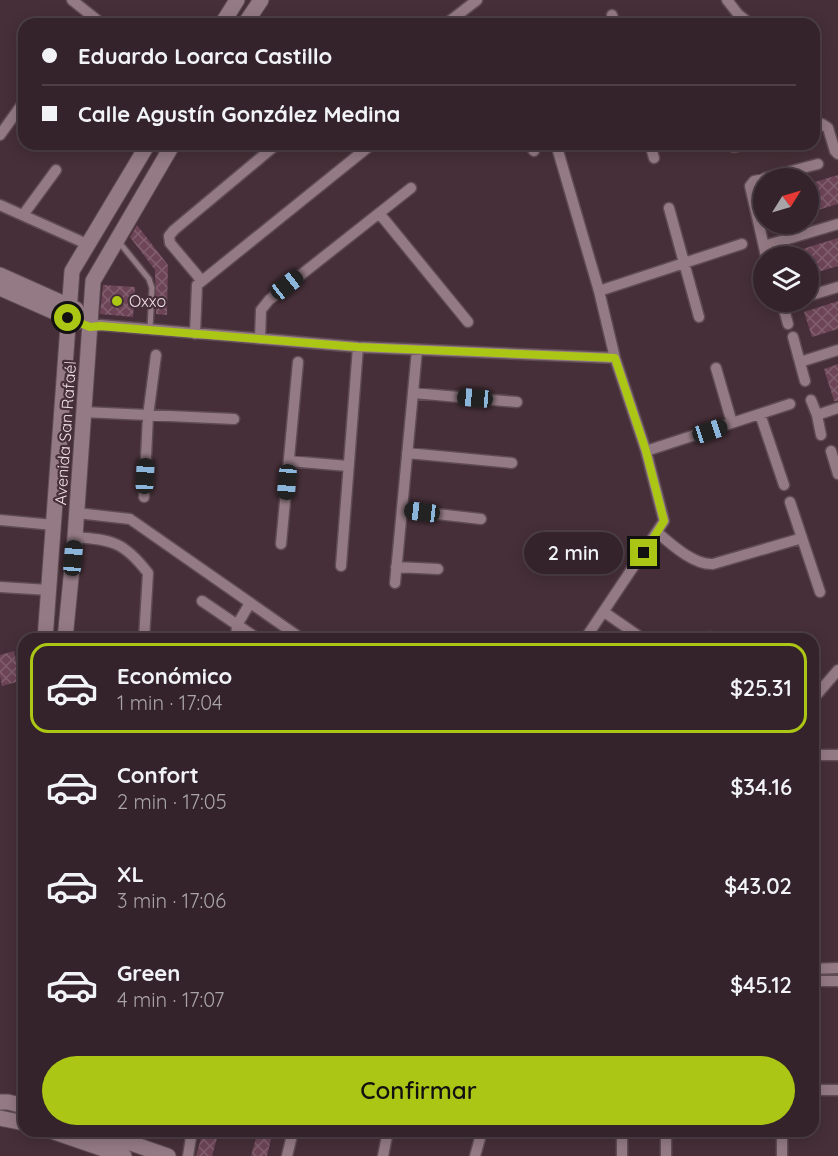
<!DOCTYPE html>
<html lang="es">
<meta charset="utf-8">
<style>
:root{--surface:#34232a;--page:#3f2f36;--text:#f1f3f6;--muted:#a9a4a8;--line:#4e4047;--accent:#abc615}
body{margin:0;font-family:Quicksand,sans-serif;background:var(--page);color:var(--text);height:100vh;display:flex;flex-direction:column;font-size:22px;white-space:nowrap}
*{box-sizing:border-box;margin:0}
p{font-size:20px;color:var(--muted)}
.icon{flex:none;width:33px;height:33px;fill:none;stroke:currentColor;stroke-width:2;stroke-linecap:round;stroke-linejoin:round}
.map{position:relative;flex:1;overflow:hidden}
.drawer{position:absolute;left:18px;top:633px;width:801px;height:504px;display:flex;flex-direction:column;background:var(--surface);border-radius:18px;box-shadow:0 3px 15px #0003,0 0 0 2px var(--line)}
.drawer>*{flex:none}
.banner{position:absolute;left:18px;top:18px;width:802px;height:132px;border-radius:18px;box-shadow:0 3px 15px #0003,0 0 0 2px var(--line);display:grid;align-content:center;height:132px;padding:0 24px;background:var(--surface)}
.needle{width:39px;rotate:53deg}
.fabs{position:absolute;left:753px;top:168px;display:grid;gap:12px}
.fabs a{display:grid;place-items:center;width:66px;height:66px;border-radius:50%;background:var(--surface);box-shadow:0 3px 15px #0003,0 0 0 2px var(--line);font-size:30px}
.end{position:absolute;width:27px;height:27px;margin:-14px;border:8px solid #abc615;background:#111;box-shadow:0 0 0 3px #111}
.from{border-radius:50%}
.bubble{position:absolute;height:42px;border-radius:21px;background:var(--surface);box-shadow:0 3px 15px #0003,0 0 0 2px var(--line);font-size:20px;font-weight:600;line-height:42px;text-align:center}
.car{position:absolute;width:18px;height:36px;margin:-18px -9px;border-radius:8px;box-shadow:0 0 4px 2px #0007;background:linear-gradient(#222 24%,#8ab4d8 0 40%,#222 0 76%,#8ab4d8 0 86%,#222 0)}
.banner b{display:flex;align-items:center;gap:21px;height:57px;font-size:22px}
.banner b+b{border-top:2px solid var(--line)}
.banner i{width:15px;height:15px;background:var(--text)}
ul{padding:10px 0 0;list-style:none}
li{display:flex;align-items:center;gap:18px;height:90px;margin:0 12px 9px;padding:0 12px;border:3px solid transparent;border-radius:18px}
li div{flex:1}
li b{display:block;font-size:22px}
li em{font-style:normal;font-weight:600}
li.current{border-color:var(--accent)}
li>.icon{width:54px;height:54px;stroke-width:1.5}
.action{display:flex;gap:12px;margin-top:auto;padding:12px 24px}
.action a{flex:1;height:69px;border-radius:36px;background:var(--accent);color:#111;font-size:24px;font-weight:600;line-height:69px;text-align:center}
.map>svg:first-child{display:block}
.building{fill:url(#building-cross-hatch)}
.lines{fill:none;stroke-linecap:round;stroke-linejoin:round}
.lane-casing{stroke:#5f4b53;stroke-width:8}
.street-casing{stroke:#5f4b53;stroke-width:13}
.secondary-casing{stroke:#5f4b53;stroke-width:17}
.lane{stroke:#947a84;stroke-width:5}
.street{stroke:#947a84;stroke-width:10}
.secondary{stroke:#947a84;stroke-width:15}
.route{stroke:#abc615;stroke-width:8}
.poi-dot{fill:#abc615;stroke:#462f38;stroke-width:2}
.labels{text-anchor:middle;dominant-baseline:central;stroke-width:4.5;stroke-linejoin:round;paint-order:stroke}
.poi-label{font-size:16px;fill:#efdfe5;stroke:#462f38;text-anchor:start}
.street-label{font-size:16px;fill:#efdfe5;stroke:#462f38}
</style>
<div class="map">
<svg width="838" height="1156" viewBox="0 0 838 1156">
<defs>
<pattern id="building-cross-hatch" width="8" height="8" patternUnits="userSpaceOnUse" patternTransform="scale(1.5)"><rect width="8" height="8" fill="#6d4556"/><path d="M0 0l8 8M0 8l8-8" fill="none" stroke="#825f6e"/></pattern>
</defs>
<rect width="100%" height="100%" fill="#462f38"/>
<path class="building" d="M838,175V204L808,213V184Z
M137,225L168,265L167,315L156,314L155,270L130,237Z
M838,238V266L808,275V256H783V255Z
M103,285L135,287L133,317L100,314Z
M838,301V329L812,337L804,312Z
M838,364V401H834L824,369Z
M14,651L20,681L2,686L0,676V655Z
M203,1131H219L212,1156H196Z
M258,1131H273L267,1156H251Z"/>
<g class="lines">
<defs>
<path id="lane" d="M119,242L149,279L152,288L150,329"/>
<path id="street" d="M72,0L102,24
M727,0L738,14L749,23
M612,15L615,24
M446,24L477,0
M814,125L822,124L828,128L835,151L838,154
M0,135L23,103
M156,144L169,152
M529,144L534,151
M556,144L599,291L615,358L646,451L664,521L585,639
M650,144L654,158
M734,147L747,144
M765,178L818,164
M764,179L754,181L750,186L766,256
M0,205L89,245
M669,208L699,317
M379,213L468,322
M23,215L56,170
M764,246L838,224
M202,281L170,243L169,236L174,230L277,144
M599,291L742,244
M808,296L838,287
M782,302L788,324
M90,327L100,325L358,347L615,358
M195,334L197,285L372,144
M793,337L805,381
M260,339L261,310L269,300L411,188
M800,362L838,350
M716,368L732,423
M413,393L517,402
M811,400L817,415L821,435
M83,412L234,419
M760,414L784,485
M817,415L838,408
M646,451L790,404
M831,451L838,474
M407,453L512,463
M289,461L348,466
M144,497L148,416L156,355
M790,502L820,592
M402,510L481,519
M77,513L130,519L302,639
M0,520L54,525
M658,533C672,545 694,565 713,564L802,538
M75,537C113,540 124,542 148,573L144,639
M281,544L298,362
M341,566L358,347
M396,567L438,569
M395,583L417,350
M0,587L49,590
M202,601L258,639
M604,612L643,639
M236,639L237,625L250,603
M709,639L710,637
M813,699L838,670
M813,755H838
M813,969L838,968
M813,981H838
M813,1090H838
M666,1131V1156
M188,1156L192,1131
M287,1156L293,1131
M383,1156L388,1131
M475,1156L482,1131
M622,1156V1131
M782,1156V1131"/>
<path id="secondary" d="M222,24L237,0
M245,24L261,0
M0,275L76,309
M0,288L77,322
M45,639L72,271L148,144
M65,639L75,537L93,281L173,144
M0,1102H8L24,1106
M0,1118L24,1123
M51,1131L124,1156
M96,1131L168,1156"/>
</defs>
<use href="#lane" class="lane-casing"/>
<use href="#street" class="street-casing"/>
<use href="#secondary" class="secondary-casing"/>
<use href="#lane" class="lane"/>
<use href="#street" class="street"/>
<use href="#secondary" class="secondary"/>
</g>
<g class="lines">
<path class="route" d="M68,318L90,327L100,326L358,347L615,358L646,451L664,521L644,553"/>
</g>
<circle class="poi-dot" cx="117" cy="301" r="6"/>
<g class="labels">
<g class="poi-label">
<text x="129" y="301">Oxxo</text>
</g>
<g class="street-label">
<text transform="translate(65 433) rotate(-86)">Avenida San Rafaél</text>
</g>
</g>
</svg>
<div class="fabs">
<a><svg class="needle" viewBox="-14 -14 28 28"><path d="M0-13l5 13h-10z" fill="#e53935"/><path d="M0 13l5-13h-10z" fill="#a9a4a8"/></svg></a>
<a><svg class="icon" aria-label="layers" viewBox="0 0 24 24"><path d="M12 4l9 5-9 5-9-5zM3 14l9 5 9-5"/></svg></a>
</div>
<i class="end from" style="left:68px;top:318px"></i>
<i class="end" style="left:644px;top:553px"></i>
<div class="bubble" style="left:524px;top:532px;width:99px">2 min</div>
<i class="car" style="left:287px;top:285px;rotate:52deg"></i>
<i class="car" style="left:475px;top:398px;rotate:275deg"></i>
<i class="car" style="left:710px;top:431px;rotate:72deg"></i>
<i class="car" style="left:145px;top:476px;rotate:3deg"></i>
<i class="car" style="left:287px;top:482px;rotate:185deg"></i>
<i class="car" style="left:422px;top:512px;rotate:277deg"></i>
<i class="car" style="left:73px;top:558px;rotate:5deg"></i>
<div class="banner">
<b><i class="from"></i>Eduardo Loarca Castillo</b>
<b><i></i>Calle Agustín González Medina</b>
</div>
<section class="drawer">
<ul>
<li class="current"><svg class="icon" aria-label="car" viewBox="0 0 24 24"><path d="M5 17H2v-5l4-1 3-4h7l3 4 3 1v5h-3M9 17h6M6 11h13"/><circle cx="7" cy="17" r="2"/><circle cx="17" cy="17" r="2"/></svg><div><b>Económico</b><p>1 min · 17:04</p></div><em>$25.31</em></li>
<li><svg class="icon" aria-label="car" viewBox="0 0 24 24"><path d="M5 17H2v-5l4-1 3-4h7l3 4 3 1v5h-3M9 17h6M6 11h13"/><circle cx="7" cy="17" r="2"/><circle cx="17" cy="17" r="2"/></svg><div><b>Confort</b><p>2 min · 17:05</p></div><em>$34.16</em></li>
<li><svg class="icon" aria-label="car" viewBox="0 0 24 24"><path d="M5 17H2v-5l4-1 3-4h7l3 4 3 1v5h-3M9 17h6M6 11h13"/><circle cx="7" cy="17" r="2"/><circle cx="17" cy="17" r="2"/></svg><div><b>XL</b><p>3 min · 17:06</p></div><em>$43.02</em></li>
<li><svg class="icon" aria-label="car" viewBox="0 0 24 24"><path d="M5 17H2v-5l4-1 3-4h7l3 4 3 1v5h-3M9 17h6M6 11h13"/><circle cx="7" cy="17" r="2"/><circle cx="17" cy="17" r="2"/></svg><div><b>Green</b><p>4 min · 17:07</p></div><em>$45.12</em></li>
</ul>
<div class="action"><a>Confirmar</a></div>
</section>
</div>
